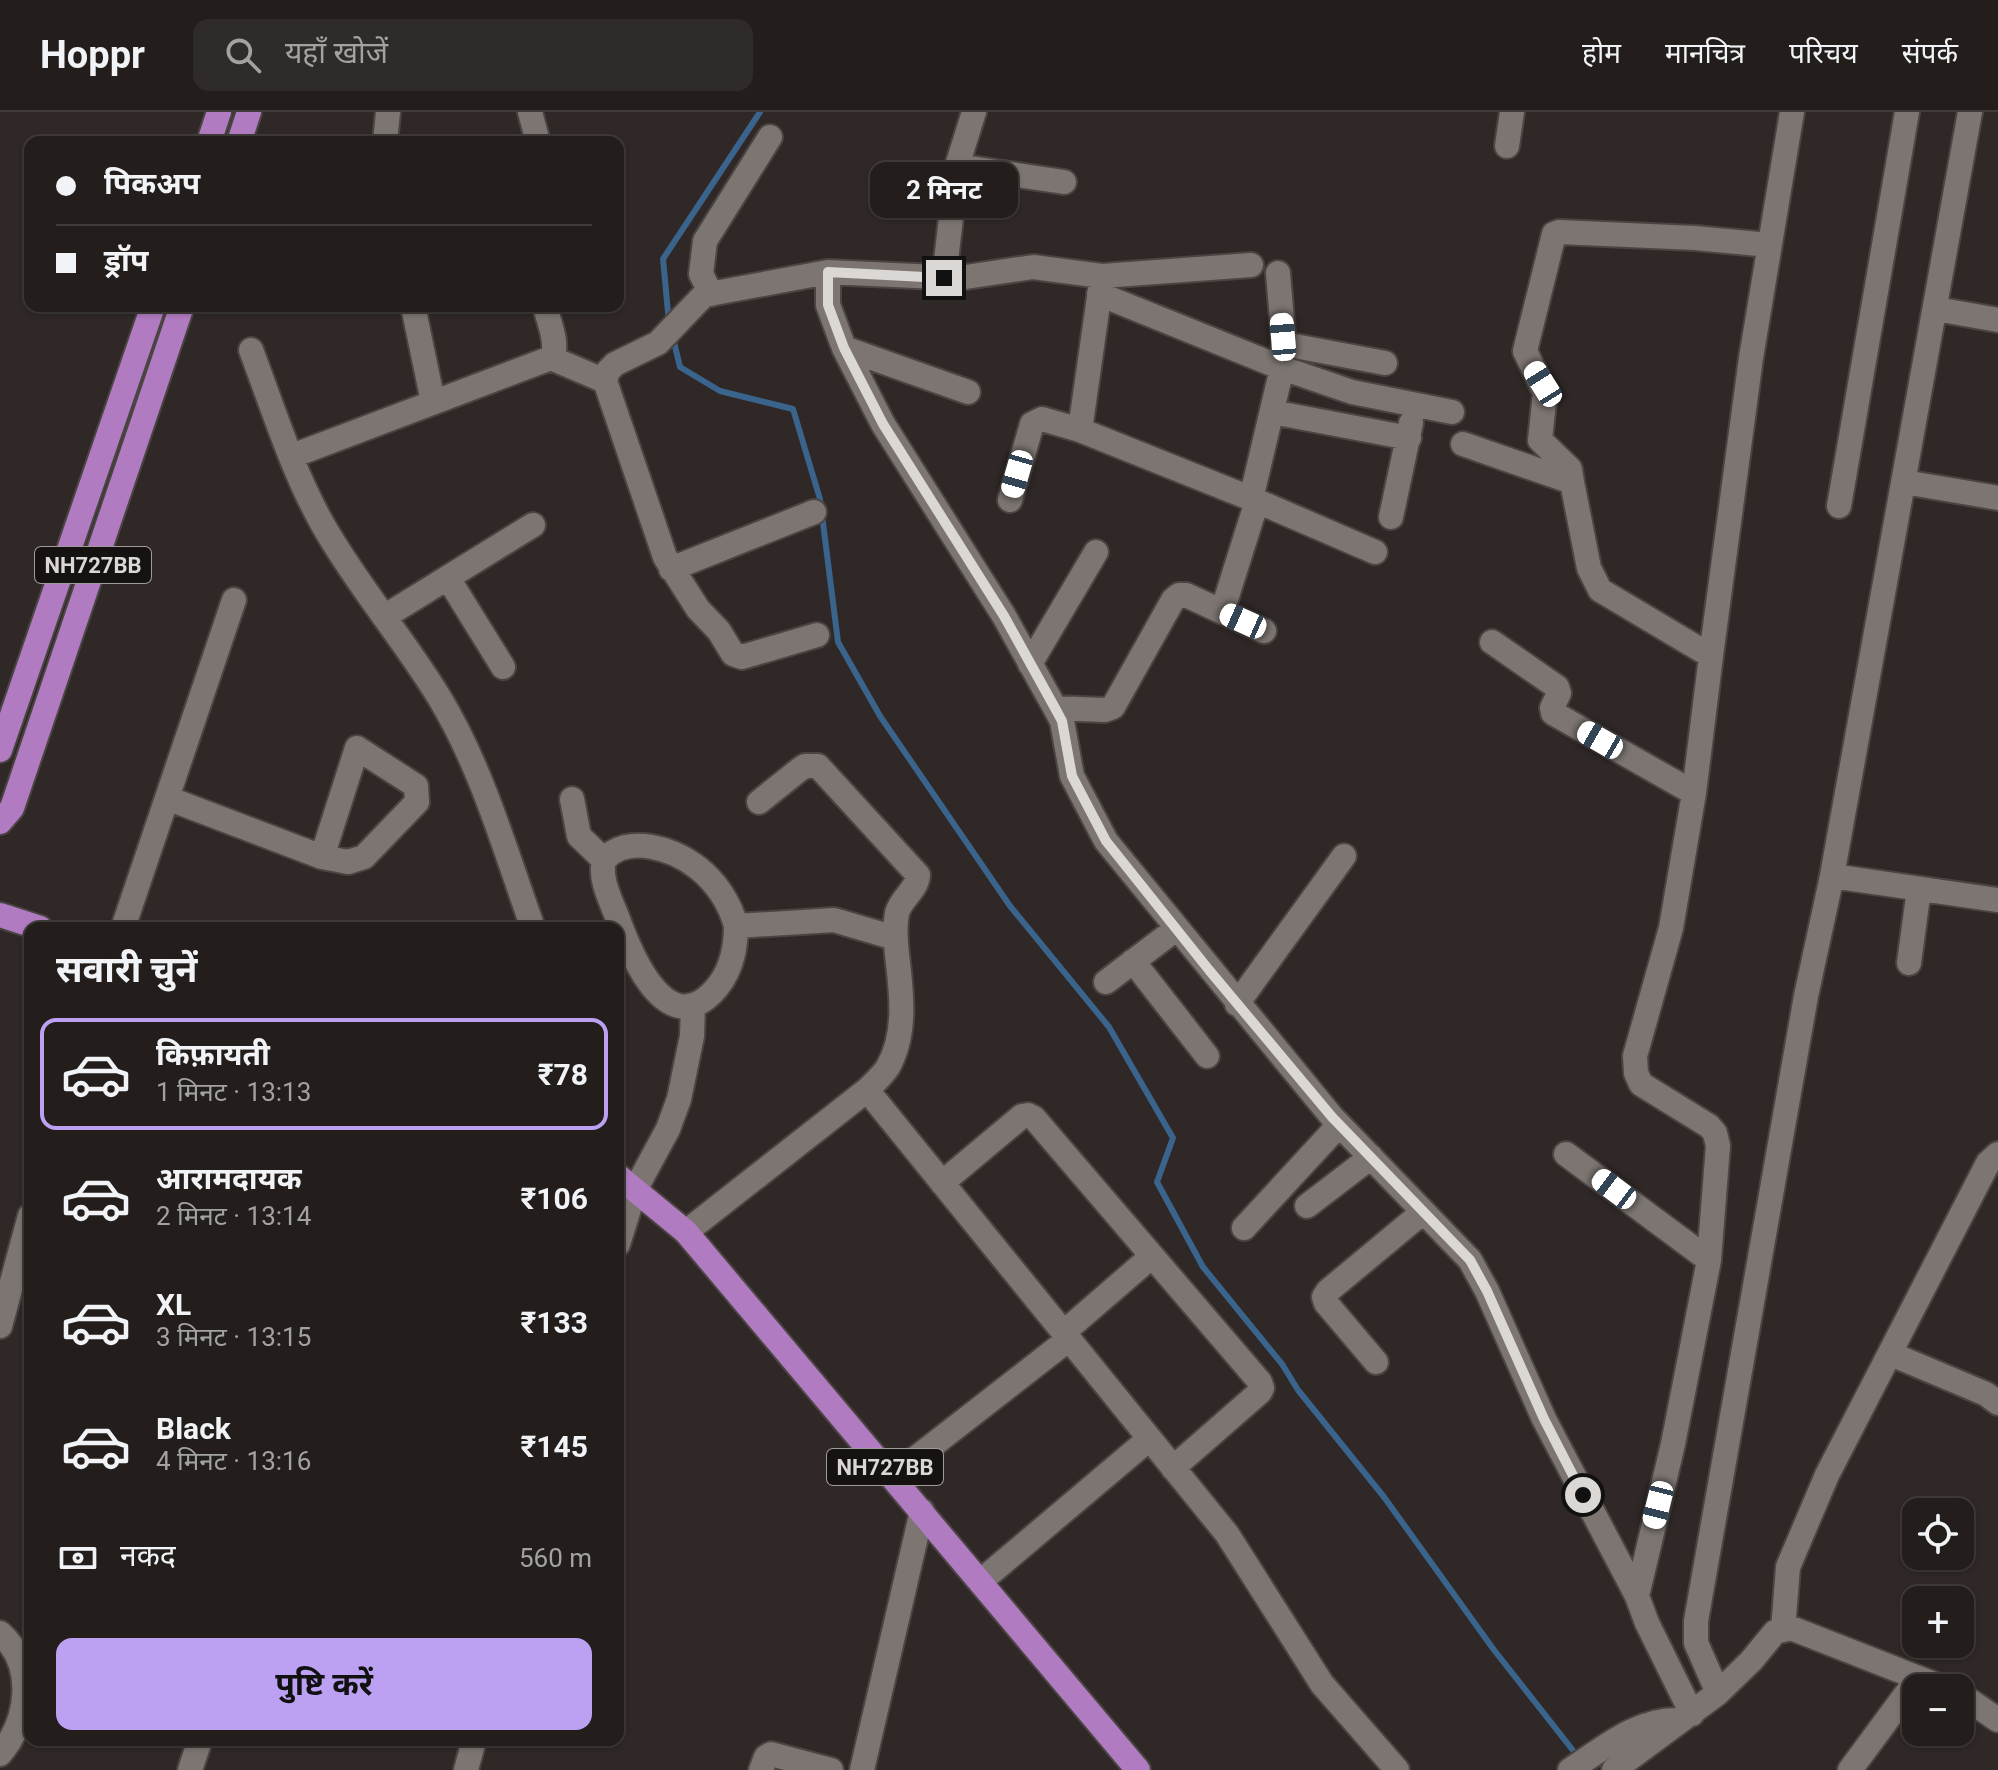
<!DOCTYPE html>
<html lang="hi">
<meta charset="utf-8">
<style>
:root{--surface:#231e1c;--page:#2f2b29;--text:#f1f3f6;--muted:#a3a2a3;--line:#403c3b;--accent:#bca0f2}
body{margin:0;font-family:Roboto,"Noto Sans Devanagari",sans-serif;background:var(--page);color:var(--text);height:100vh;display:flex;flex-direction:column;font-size:30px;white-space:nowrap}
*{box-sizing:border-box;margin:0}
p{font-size:26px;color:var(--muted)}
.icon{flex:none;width:44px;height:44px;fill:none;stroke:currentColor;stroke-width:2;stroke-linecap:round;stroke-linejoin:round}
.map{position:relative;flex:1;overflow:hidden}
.side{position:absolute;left:24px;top:810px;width:600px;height:824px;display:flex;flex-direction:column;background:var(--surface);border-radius:16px;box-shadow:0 2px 6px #0004,0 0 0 2px var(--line)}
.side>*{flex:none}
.banner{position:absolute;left:24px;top:24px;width:600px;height:176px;border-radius:16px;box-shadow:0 2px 6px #0004,0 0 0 2px var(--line);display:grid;align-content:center;height:176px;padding:0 32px;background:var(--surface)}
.controls{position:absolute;left:1902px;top:1386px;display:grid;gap:16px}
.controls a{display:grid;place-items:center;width:72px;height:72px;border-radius:16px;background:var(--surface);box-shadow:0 2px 6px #0004,0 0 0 2px var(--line);font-size:40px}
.end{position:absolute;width:36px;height:36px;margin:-18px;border:10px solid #dbd7d5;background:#111;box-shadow:0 0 0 4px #111}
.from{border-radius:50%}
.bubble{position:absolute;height:56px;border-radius:16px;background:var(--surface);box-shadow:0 2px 6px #0004,0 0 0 2px var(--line);font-size:26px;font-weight:700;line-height:56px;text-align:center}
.car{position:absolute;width:24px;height:48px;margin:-24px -12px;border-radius:10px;box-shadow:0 0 6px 2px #0007;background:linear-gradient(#fff 24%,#345 0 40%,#fff 0 76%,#345 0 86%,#fff 0)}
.banner b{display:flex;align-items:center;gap:28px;height:76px;font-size:30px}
.banner b+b{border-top:2px solid var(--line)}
.banner i{width:20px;height:20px;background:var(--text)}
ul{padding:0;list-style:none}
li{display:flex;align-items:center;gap:24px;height:112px;margin:0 16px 12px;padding:0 16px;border:4px solid transparent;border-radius:16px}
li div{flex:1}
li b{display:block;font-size:30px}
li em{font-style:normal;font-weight:700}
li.active{border-color:var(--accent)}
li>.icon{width:72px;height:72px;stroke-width:1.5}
h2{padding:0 32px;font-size:36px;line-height:96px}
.pay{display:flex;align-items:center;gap:20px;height:88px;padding:0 32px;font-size:30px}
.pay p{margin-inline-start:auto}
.cta{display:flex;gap:16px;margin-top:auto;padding:16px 32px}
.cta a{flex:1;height:92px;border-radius:16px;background:var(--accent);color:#111;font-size:32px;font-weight:700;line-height:92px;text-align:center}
header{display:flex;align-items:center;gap:48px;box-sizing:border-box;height:112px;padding:0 40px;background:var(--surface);border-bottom:2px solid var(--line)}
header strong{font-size:38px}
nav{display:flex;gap:44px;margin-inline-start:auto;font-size:28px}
.search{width:560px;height:72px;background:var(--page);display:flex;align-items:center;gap:20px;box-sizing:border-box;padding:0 28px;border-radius:16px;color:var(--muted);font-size:30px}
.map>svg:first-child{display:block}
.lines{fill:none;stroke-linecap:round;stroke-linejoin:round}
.stream{stroke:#3a648c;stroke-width:6}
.minor-casing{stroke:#4a4442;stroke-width:28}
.highway-casing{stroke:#4a4442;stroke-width:28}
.minor{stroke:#7c7571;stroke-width:24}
.highway{stroke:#b17bc2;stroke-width:24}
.route{stroke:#dbd7d5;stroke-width:10}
.labels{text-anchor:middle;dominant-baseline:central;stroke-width:6;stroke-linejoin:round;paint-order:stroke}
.shield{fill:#151211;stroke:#a09c9a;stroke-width:2}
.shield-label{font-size:22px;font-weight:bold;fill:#dbd7d5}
</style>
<header>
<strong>Hoppr</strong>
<div class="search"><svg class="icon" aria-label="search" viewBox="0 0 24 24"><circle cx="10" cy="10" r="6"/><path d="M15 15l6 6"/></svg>यहाँ खोजें</div>
<nav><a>होम</a><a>मानचित्र</a><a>परिचय</a><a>संपर्क</a></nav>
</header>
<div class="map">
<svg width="1998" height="1658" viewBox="0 0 1998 1658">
<rect width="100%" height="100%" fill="#2f2826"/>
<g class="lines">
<path class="stream" d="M669,211L663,147L760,0
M673,226L680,255L720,279L793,297L820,387L838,530L880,604L1010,794L1109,915L1173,1026L1157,1070L1203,1155L1282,1252L1298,1278L1384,1385L1494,1538L1579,1646"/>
<defs>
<path id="minor" d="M530,0L538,30
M385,30L388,0
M1507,34L1512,0
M957,54L1064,70
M828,160V193L844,236L883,312L1004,504L1055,596L1062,609L1072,664L1106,729L1332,1005L1470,1148L1487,1179L1544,1307L1637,1484L1647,1511L1692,1602
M1278,161L1284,232L1281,245
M1102,164L1080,318L1257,389L1375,440
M944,166L957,54L974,0
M711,182L701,162L705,129L770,25
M1099,182L1282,256L1352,280L1452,300
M413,194L433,290
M1936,197L1998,208
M1284,232L1385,251
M844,236L968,280
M251,238C273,296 292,358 323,413C357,473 403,526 439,585C482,656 505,738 533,816
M551,246L605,269
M1272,300L1409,326
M1463,332L1572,370L1589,456L1600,478L1711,544L1694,681L1671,816L1635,944L1636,961L1641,972L1709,1014L1715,1021L1718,1034L1709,1148L1673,1332L1637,1484
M292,344L551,246C560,233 548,209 545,194
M1572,370L1570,357L1540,328L1545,281L1525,239L1554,122L1559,120L1695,126L1769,133
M1904,370L1998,386
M1251,387L1282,256
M1010,388L1032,312L1042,307L1080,318
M1839,394L1907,0
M1391,405L1411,311
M671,457L814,400
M448,466L503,555
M1222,500L1257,389
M384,505L533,413
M817,523L742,545L733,542L719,519L698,497L665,445L605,269L608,259L615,252L658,231L704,183L828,160L959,166L1033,155L1102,164L1251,153
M1492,530L1557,575L1559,581L1552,596L1553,601L1694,681
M1711,544L1751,246L1792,0
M1030,552L1096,440
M1055,596L1105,598L1113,595L1173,488L1179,483H1186L1264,519
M167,686L322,745L357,636L416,674L417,690L364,745L348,750L322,745
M572,687L579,724L604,748
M1832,764L1998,788
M736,814C736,838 730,863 712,881C665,928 630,840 618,807C611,789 599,767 604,748C627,721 674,737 698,756C716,770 730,791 736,814L834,808L895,826
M123,816L234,488
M1133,849L1207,944
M1909,851L1919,777
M1106,870L1176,817
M1237,892L1344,744
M867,978L1227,1422L1322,1572L1397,1658
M1566,1042L1709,1148
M942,1071L1022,1004L1028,1003L1034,1006L1260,1270L1262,1276L1260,1280L1173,1356
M1307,1094L1371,1045
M1244,1116L1339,1013
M686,1120L867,978C874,971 883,963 888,955C906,923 902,885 898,851C896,834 894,817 897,801C901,786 917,778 918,763L818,654H805L799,658L759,690
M618,1132L635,1078L668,1017L679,987L692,924L693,893
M0,1214L30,1104
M1063,1221L1152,1144
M1891,1242L1986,1282L1998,1291
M1376,1250L1326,1191L1324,1185L1328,1179L1423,1100
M893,1364L1069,1227
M981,1469L1149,1327
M1783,1518L1788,1455L1827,1363L1988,1051L1998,1042
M0,1521C36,1553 29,1608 0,1642
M1718,1581L1696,1531V1509L1806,884L1832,764L1970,0
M1960,1582L1998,1608
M190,1658L200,1628
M466,1658L474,1628
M761,1658L766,1645L771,1642L831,1658
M862,1658L922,1399
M1570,1658C1603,1637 1637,1607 1678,1608
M1614,1658L1718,1581L1751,1549L1775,1520L1791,1516L1944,1576
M1850,1658L1918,1566"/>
<path id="highway" d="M209,30L219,0
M239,30L249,0
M0,638L153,194
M0,710L12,696L182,194
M0,803L40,816
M618,1064L686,1120L1138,1658"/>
</defs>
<use href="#minor" class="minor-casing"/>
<use href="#highway" class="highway-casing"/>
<use href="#minor" class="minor"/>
<use href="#highway" class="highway"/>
</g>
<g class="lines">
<path class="route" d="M944,166L828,160V193L844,236L883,312L1004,504L1055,596L1062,609L1072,664L1106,729L1209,858L1332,1005L1470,1148L1487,1179L1544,1307L1583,1383"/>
</g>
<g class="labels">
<g class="shield">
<rect x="35" y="435" width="116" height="36" rx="6"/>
<rect x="827" y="1337" width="116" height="36" rx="6"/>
</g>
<g class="shield-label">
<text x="93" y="453">NH727BB</text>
<text x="885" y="1355">NH727BB</text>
</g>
</g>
</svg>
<div class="controls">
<a><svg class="icon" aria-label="locate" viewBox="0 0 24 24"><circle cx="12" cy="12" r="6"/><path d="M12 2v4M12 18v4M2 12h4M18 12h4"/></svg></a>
<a>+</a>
<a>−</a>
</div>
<i class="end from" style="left:1583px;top:1383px"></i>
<i class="end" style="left:944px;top:166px"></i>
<div class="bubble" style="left:870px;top:50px;width:148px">2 मिनट</div>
<i class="car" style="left:1283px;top:225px;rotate:355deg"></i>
<i class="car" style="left:1543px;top:272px;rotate:328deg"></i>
<i class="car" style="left:1017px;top:362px;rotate:196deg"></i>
<i class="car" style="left:1243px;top:509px;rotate:294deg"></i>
<i class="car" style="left:1600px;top:628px;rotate:300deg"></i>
<i class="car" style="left:1614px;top:1077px;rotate:307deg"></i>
<i class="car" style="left:1658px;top:1393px;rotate:194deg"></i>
<div class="banner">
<b><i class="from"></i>पिकअप</b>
<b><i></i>ड्रॉप</b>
</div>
<section class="side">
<h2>सवारी चुनें</h2>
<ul>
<li class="active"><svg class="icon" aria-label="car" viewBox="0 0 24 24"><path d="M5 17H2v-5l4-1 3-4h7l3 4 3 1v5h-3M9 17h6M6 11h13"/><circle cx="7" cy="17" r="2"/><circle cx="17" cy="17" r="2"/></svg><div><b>किफ़ायती</b><p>1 मिनट · 13:13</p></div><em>₹78</em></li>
<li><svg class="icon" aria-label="car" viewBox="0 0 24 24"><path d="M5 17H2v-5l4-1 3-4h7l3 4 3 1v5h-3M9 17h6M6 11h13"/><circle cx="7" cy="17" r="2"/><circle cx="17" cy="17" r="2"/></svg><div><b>आरामदायक</b><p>2 मिनट · 13:14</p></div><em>₹106</em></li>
<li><svg class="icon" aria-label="car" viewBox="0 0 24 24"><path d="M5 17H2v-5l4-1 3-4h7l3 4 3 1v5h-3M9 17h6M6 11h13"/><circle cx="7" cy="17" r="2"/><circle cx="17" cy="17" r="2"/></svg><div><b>XL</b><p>3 मिनट · 13:15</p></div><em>₹133</em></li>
<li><svg class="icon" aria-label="car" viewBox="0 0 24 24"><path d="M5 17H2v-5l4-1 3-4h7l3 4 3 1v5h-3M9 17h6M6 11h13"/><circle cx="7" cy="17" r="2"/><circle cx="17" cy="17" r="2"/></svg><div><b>Black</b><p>4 मिनट · 13:16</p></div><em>₹145</em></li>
</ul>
<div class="pay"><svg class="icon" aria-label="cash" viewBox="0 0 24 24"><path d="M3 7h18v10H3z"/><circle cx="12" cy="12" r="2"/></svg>नकद<p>560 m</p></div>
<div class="cta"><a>पुष्टि करें</a></div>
</section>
</div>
